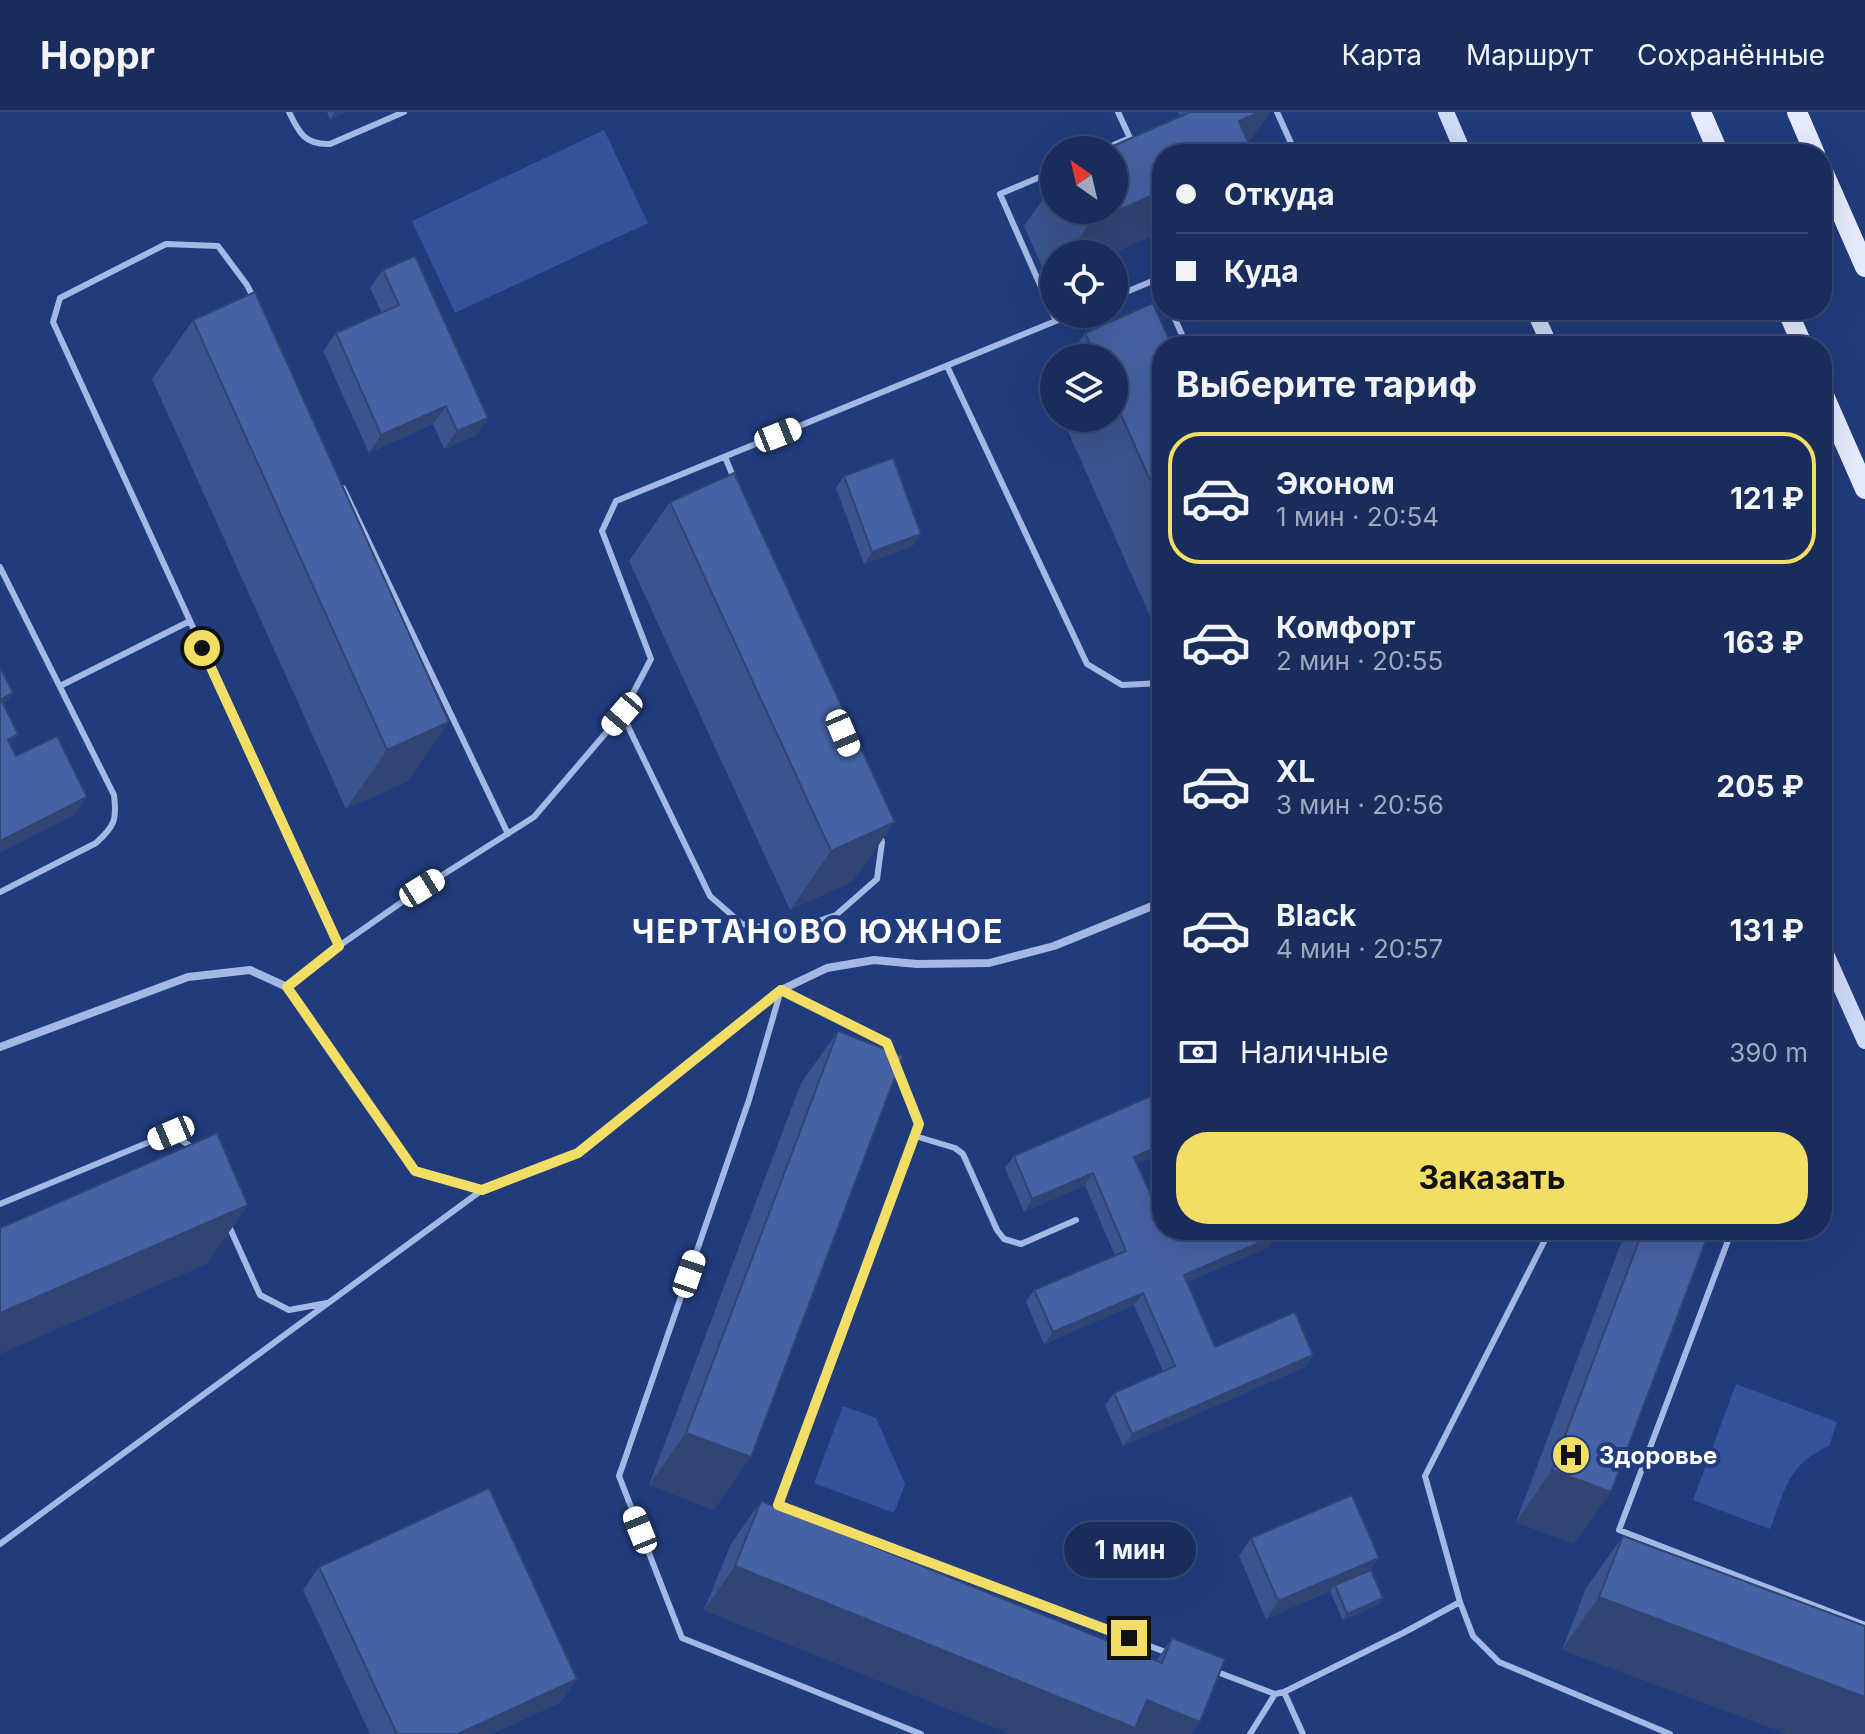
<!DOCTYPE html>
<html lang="ru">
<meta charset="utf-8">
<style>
:root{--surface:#192d5d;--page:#223563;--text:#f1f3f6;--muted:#9fa8bc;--line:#374972;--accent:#f3de65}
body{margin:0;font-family:Inter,sans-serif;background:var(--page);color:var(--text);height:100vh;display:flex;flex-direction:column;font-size:30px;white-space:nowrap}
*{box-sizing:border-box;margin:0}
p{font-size:26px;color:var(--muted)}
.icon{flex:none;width:44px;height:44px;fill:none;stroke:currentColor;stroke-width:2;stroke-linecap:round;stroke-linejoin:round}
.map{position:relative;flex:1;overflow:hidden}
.details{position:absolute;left:1152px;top:224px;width:680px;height:904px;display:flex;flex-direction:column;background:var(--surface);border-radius:32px;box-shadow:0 8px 32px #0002,0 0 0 2px var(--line)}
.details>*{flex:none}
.top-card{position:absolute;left:1152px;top:32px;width:680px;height:176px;border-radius:32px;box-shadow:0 8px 32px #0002,0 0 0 2px var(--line);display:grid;align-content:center;height:176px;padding:0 24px;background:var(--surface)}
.needle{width:52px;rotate:326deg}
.controls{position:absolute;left:1040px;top:24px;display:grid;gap:16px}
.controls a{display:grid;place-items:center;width:88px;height:88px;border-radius:50%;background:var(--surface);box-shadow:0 8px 32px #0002,0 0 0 2px var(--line);font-size:40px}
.end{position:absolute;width:36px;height:36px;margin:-18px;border:10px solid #f3de65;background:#111;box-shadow:0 0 0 4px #111}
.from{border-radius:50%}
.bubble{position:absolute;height:56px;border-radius:28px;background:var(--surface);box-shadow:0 8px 32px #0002,0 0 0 2px var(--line);font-size:26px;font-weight:700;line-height:56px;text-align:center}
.car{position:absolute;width:24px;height:48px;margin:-24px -12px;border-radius:10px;box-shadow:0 0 6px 2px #0007;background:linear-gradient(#fff 24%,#345 0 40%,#fff 0 76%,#345 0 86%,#fff 0)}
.top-card b{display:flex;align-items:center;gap:28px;height:76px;font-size:30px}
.top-card b+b{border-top:2px solid var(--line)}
.top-card i{width:20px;height:20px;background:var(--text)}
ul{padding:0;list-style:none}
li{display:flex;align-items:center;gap:24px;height:132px;margin:0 16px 12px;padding:0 8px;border:4px solid transparent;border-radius:32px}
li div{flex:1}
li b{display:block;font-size:30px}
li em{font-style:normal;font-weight:700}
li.current{border-color:var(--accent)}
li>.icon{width:72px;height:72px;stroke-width:1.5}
h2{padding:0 24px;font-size:36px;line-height:96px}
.pay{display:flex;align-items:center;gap:20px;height:88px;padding:0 24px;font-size:30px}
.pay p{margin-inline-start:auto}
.button{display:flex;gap:16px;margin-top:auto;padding:16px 24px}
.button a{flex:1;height:92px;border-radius:32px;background:var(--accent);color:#111;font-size:32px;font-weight:700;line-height:92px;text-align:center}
header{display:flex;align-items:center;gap:48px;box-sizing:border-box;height:112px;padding:0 40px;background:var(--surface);border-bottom:2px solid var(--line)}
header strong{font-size:38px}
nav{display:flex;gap:44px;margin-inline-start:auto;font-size:28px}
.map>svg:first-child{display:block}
.green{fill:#34539b}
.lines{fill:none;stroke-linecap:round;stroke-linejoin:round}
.service{stroke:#a4b8e6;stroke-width:6}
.minor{stroke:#a4b8e6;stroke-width:8}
.secondary{stroke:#ced9f5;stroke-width:16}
.primary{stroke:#e5ebfd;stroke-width:20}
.wall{fill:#3b548d}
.shaded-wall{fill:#304573}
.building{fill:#4562a4;stroke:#304573;stroke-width:2}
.route{stroke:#f3de65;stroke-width:10}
.labels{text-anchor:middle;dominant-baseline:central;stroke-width:8;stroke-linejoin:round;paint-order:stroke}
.poi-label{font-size:24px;font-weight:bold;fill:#fff;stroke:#213c7c;text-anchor:start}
.district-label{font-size:32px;font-weight:bold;letter-spacing:2px;fill:#fff;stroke:#213c7c}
</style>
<header>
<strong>Hoppr</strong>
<nav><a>Карта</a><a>Маршрут</a><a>Сохранённые</a></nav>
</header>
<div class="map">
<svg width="1865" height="1622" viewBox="0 0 1865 1622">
<rect width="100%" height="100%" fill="#213c7c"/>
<path class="green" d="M604,18L648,111L455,201L412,109Z
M1736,1272L1837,1310L1829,1334C1788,1352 1785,1378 1770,1417L1693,1388Z
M843,1294L876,1306L905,1372L894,1401L814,1371Z"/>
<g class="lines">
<path class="service" d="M289,0C299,21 305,33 330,32L404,0
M1277,0L1296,42
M1102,38L1130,26L1118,0
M1054,59L1000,82L1056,209
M1114,185L1162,165
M255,189L247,173L218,134L166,132L60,186L53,210L339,834
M1171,198L1187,234
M947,254L1087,552L1122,573L1162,571
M725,345L735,369
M343,376L508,722
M0,455L114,683C117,707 115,714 96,731L0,780
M60,574L190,509
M622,602L710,784L742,812L788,819L836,803L877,767L882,730L880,723
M287,875L339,834L422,776L534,705L622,602L651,547L602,419L616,389L1073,202
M915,1024L955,1036L963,1042L997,1118L1004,1127L1021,1132L1076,1108
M0,1092L171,1021L193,1036
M228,1112L260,1183L289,1198L327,1191
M1732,1118L1619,1418L1865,1513
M0,1432L482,1078
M1460,1490L1473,1524L1499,1550L1670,1622
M1212,1558L1275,1582L1250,1622
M1284,1580L1303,1622
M1275,1582L1284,1580L1403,1521L1460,1490L1425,1364L1550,1118
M921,1622L682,1526L619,1364L749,988L781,878L887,931L919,1012L778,1393L1168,1541"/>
<path class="minor" d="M0,935L188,865L250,858L287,875L415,1059L482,1078L578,1041L781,878L827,856L874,848L917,852L989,851L1054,834L1162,790"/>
<path class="secondary" d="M1446,0L1464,42
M1534,198L1550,234
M1822,833L1865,929"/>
<path class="primary" d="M1701,0L1719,42
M1797,0L1815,42
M1822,57L1865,155
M1787,198L1803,234
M1822,279L1865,377"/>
</g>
<path class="wall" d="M327,0H346L330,7Z
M1178,0H1270L1248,31L1162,42V119L1111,142H1054V167L1049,170L1024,114L1054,72V98H1114L1180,5Z
M383,158L488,306L475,324L444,337L433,312L369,341L323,239L336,221L382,201L370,176Z
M193,208L408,669L346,697L152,267Z
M1085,221L1162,234V531L1062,306H1114V246H1067Z
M1054,265V287L1048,274Z
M844,364L913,434L864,452L836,376Z
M670,390L853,769L790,798L629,449Z
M838,919L714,1398L649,1373L801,971Z
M1014,1044L1138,1052L1168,1121L1269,1135L1187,1170L1215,1235L1313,1243L1305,1255L1123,1334L1105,1293L1114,1281L1163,1259L1134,1193L1044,1232L1026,1190L1034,1178L1115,1144L1085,1073L1024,1100L1005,1056Z
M1626,1118H1710L1574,1432L1516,1410Z
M761,1389L1156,1549L1172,1526L1200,1610L1191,1622H1011L704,1498L731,1432Z
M1623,1424L1865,1514L1562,1538L1586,1476Z
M1251,1426L1371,1458L1383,1486L1379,1492L1343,1508L1330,1479L1266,1507L1239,1444Z
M319,1455L577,1567L561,1590L492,1622H370L303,1478Z"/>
<path class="shaded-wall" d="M335,0H346L330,7Z
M1260,0H1270L1240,42L1239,9Z
M1162,79V119L1111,142H1068L1090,111Z
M446,294L433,312L369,341L381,323Z
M488,306L475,324L444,337L457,319Z
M921,422L913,434L864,452L872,440Z
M13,581L0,599L1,587Z
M449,610L408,669L346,697L387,638Z
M18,622L6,640L8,628Z
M87,685L75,703L0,741V729Z
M895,710L853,769L790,798L831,739Z
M1162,1033V1041L1126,1057L1134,1045Z
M1093,1061L1085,1073L1024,1100L1032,1087Z
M248,1093L207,1152L0,1242V1201Z
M1277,1123L1269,1135L1176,1175L1184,1163Z
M1143,1181L1134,1193L1044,1232L1053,1220Z
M1313,1243L1305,1255L1123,1334L1132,1322Z
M686,1321L751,1345L714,1398L649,1373Z
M1552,1358L1611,1380L1574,1432L1516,1410Z
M1379,1446L1367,1464L1335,1473L1330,1479L1266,1507L1278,1489Z
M735,1454L1147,1588L1200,1610L1191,1622H1011L704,1498Z
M1599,1485L1865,1585V1622H1787L1562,1538Z
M1383,1486L1379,1492L1343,1508L1347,1502Z
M577,1567L561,1590L492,1622H458Z"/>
<path class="building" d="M1190,0H1260L1239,9L1252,39L1245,42H1162V79L1090,111L1085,98H1114V38H1104Z
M415,144L488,306L457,319L446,294L381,323L336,221L399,193L383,158Z
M255,180L449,610L387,638L193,208Z
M1153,191L1172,234H1162V395L1114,287V246H1096L1085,221Z
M893,346L921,422L872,440L844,364Z
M734,361L895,710L831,739L670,390Z
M0,555L13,581L1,587L18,622L8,628L16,644L57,624L87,685L0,729Z
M838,919L903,944L751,1345L686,1321Z
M1162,979V1033L1134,1045L1162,1108V1118H1166L1168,1121L1175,1118H1275L1277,1123L1184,1163L1215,1235L1295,1200L1313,1243L1132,1322L1114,1281L1175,1254L1143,1181L1053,1220L1034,1178L1126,1139L1093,1061L1032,1087L1014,1044Z
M217,1021L248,1093L0,1201V1116Z
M1643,1118H1710L1611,1380L1552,1358Z
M489,1376L577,1567L458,1622H397L319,1455Z
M1352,1383L1379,1446L1278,1489L1251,1426Z
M761,1389L1162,1551L1172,1526L1225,1547L1200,1610L1147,1588L1135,1616L735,1454Z
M1623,1424L1865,1514V1585L1599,1485Z
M1371,1458L1383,1486L1347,1502L1335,1473Z"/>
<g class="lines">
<path class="route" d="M202,536L339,834L287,875L415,1059L482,1078L578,1041L781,878L887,931L919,1012L778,1393L1129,1526"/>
</g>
<defs>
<symbol id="hospital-disc" viewBox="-11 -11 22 22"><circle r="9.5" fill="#f3de65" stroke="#213c7c"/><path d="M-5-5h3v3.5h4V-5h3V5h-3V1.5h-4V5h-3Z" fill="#111"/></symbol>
</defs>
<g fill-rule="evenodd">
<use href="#hospital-disc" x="1549" y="1321" width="44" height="44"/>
</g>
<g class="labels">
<g class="poi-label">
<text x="1599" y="1343">Здоровье</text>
</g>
<g class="district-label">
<text x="818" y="819">ЧЕРТАНОВО ЮЖНОЕ</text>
</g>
</g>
</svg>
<div class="controls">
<a><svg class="needle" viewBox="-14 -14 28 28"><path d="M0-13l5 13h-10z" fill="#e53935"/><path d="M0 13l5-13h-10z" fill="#9fa8bc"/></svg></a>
<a><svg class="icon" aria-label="locate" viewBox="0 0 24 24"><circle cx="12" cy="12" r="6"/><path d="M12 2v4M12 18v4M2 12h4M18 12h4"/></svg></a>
<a><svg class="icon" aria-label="layers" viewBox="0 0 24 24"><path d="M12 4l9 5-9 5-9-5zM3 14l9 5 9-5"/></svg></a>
</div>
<i class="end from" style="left:202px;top:536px"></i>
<i class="end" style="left:1129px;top:1526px"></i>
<div class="bubble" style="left:1064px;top:1410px;width:132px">1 мин</div>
<i class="car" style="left:778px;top:323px;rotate:68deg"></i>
<i class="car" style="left:622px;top:602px;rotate:221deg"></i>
<i class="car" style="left:843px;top:621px;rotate:157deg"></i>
<i class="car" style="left:422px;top:776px;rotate:58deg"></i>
<i class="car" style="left:171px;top:1021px;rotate:247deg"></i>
<i class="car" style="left:689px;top:1162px;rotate:19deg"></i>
<i class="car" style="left:640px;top:1418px;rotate:338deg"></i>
<div class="top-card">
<b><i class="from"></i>Откуда</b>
<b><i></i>Куда</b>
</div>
<section class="details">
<h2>Выберите тариф</h2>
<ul>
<li class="current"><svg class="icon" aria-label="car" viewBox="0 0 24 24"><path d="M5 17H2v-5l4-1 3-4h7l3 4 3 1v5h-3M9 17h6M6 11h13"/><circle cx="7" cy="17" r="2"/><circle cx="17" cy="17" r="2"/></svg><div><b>Эконом</b><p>1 мин · 20:54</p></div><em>121 ₽</em></li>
<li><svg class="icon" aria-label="car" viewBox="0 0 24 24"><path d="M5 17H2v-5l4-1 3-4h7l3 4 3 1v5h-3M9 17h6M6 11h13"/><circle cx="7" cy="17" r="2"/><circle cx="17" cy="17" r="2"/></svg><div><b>Комфорт</b><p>2 мин · 20:55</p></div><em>163 ₽</em></li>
<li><svg class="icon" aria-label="car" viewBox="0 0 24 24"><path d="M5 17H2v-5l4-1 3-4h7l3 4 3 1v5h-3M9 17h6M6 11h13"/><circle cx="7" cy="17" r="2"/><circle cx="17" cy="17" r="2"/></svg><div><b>XL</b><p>3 мин · 20:56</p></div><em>205 ₽</em></li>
<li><svg class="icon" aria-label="car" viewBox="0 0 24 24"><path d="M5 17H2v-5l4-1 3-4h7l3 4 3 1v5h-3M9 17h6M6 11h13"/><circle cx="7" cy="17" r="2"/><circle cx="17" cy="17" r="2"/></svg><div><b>Black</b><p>4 мин · 20:57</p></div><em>131 ₽</em></li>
</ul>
<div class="pay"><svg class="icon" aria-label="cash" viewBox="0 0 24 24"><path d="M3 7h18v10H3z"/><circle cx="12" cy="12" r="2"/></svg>Наличные<p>390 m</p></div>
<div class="button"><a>Заказать</a></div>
</section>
</div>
